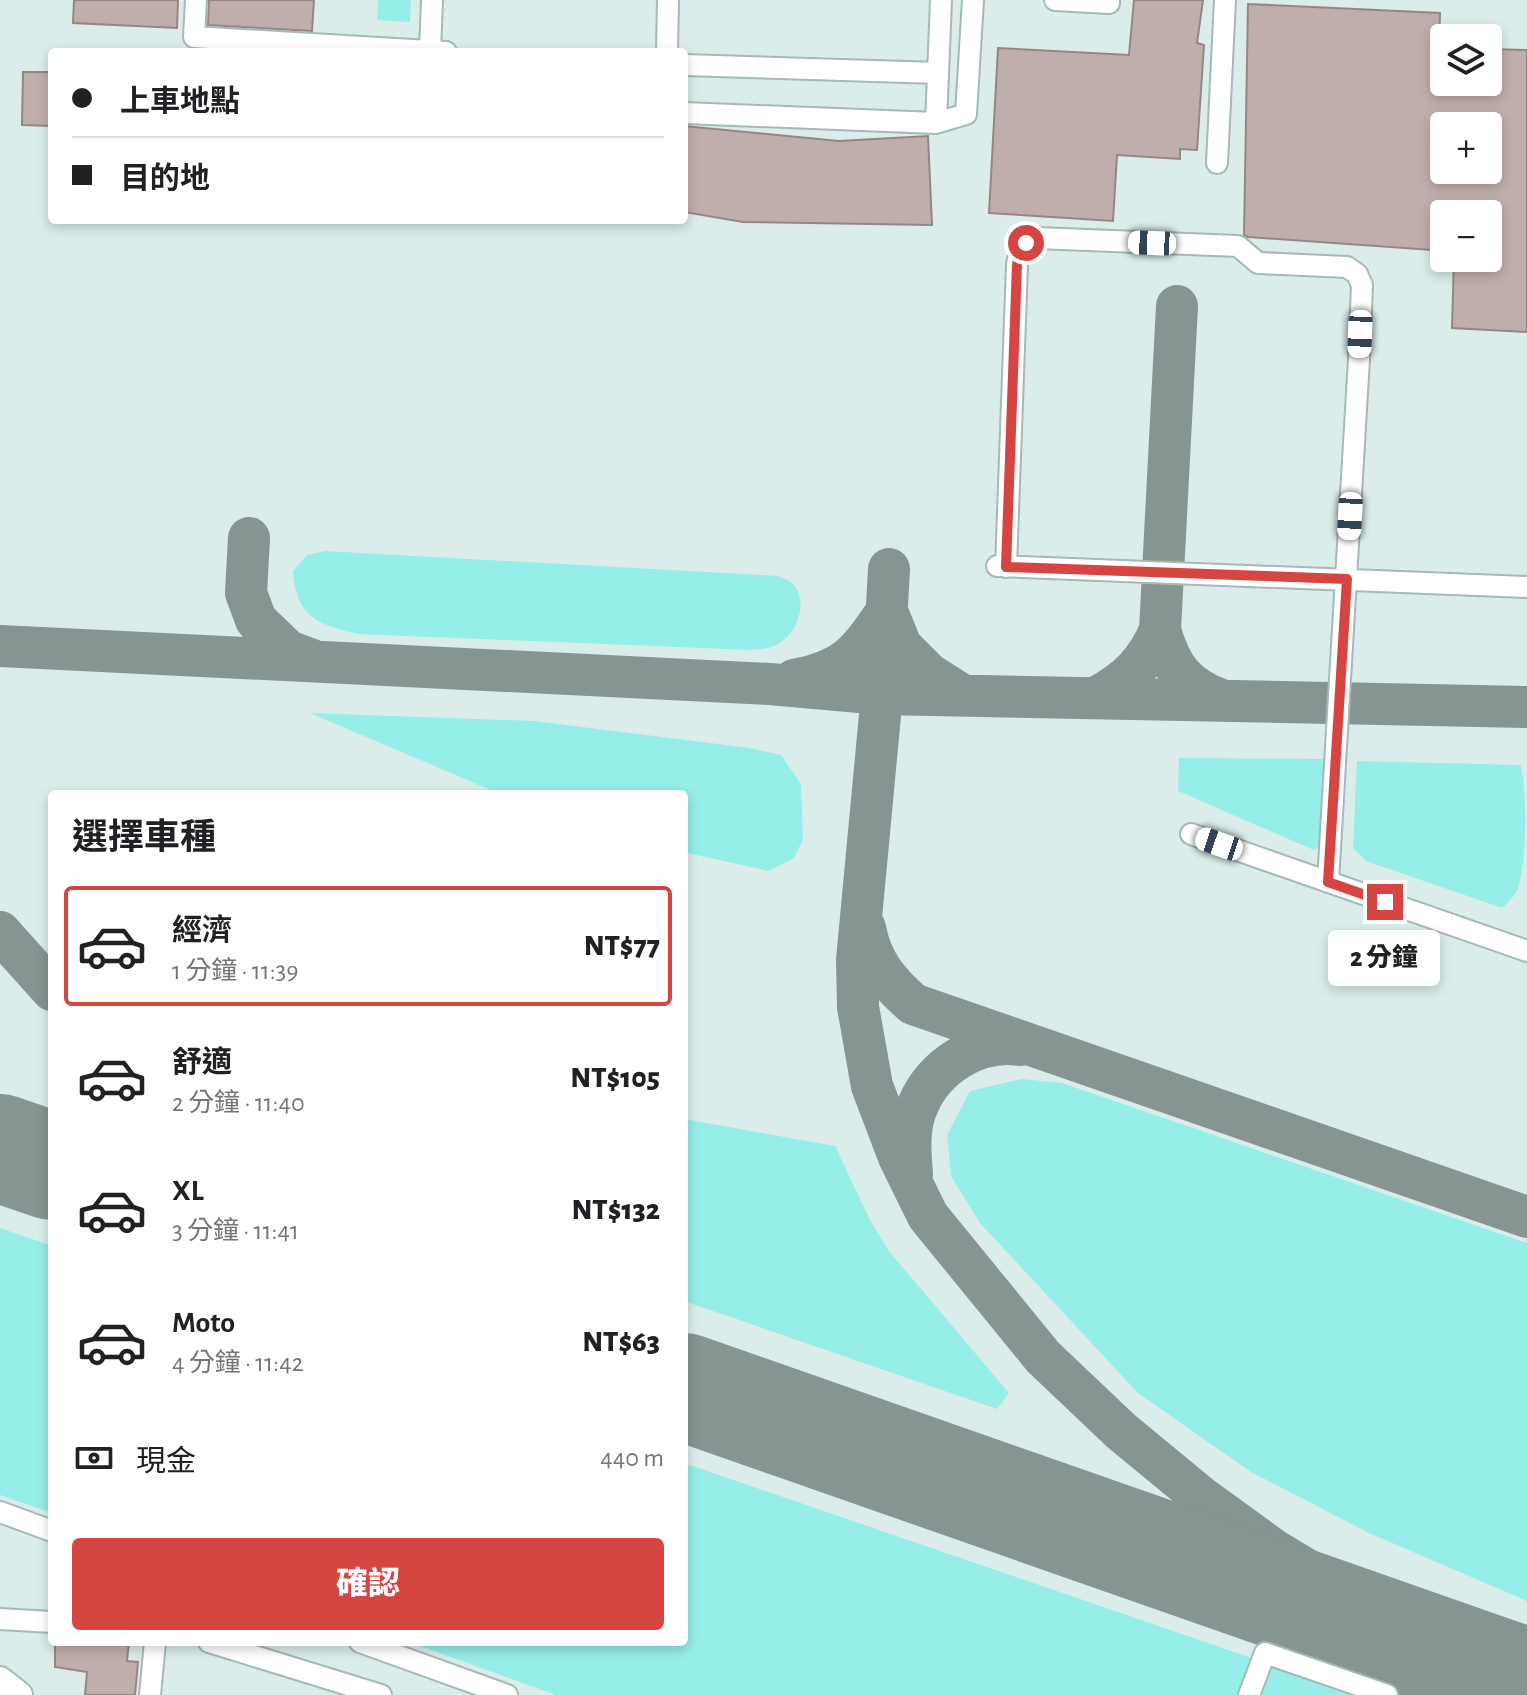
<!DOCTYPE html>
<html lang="zh-TW">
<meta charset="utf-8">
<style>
:root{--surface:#fff;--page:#f2f2f2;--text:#202124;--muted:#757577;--line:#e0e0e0;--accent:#d54643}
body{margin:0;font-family:"Alegreya Sans","Noto Sans TC",sans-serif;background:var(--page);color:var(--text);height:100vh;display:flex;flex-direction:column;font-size:30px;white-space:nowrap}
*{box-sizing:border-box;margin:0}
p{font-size:26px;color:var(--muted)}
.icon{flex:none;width:44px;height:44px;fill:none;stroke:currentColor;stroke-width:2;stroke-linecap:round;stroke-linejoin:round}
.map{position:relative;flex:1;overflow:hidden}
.sheet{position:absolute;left:48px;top:790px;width:640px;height:856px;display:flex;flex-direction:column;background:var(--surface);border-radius:8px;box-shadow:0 4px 12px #0003}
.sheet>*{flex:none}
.guide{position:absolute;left:48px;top:48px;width:640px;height:176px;border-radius:8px;box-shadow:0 4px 12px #0003;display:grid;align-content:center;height:176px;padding:0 24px;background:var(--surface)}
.fabs{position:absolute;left:1430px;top:24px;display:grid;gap:16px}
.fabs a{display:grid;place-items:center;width:72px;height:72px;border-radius:8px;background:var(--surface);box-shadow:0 4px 12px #0003;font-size:40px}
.end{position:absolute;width:36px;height:36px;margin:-18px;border:10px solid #d54643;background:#fff;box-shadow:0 0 0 4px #fff}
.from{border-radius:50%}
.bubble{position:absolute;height:56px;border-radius:8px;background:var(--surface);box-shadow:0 4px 12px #0003;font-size:26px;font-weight:800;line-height:56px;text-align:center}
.car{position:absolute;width:24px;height:48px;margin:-24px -12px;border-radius:10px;box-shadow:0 0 6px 2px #0007;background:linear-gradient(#fff 24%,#345 0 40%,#fff 0 76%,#345 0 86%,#fff 0)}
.guide b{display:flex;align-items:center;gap:28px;height:76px;font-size:30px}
.guide b+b{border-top:2px solid var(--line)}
.guide i{width:20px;height:20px;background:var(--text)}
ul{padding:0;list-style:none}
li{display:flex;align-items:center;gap:24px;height:120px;margin:0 16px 12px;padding:0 8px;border:4px solid transparent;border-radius:8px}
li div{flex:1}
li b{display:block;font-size:30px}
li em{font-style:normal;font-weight:800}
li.on{border-color:var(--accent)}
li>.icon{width:72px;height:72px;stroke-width:1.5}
h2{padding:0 24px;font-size:36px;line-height:96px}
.pay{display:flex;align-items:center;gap:20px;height:88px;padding:0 24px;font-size:30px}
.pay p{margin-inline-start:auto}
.button{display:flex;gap:16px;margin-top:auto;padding:16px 24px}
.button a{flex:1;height:92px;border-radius:8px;background:var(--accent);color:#fff;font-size:32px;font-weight:800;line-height:92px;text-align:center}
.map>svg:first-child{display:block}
.green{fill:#95eee7}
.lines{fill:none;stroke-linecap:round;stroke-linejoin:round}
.taxiway{stroke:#869492;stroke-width:42}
.runway{stroke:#869492;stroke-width:108}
.building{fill:#c0aeac;stroke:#968583;stroke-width:2;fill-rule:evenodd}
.minor-casing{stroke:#a6b8b7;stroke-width:24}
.major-casing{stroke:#a6b8b7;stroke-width:30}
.minor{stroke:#fff;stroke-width:20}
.major{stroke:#fff;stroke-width:26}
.route{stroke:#d54643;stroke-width:10}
</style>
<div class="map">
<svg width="1527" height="1695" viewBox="0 0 1527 1695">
<rect width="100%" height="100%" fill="#daedeb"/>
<path class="green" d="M378,0H411L410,22L377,20Z
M325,551L778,576C783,578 791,581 794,585C809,604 796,636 776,645C769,649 759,649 751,650L359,634C318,625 296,617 293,571L307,555Z
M310,713L534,721L750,748L781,755L801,784L803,840L793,859L768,871L684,852V794H500Z
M1179,758L1327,759L1324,842L1314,850L1178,791Z
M1357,761L1521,765C1527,798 1527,857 1518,889C1515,896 1507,903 1502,908L1366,861L1353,848Z
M1021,1079L1062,1083L1527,1243V1601L1369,1533L1251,1472L1138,1393L980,1223L951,1176L947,1135L970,1091Z
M684,1119L835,1146L869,1218L888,1250L1009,1393L997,1409L684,1301Z
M0,1228L52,1246V1513L0,1495Z
M684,1463L1359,1695H556L409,1642H684Z"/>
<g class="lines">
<path class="taxiway" d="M249,538L246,593L256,620L288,651L312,660
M889,569L882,694L857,960L858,1007L872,1086L899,1157L928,1216L1043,1357L1121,1431L1201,1497L1274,1550L1349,1595L1506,1674L1527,1680
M887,611L901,646L929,674L962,695
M1160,630L1177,306
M0,646L770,684L882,694L1527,707
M794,680C847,670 858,653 887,611
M1097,697C1127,681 1147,662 1160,630C1171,668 1184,686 1221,700
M865,928C871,962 888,982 913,1004L1527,1217
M0,932L52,990
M912,1174C910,1151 908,1126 918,1105C935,1065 978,1039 1020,1045"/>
<path class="runway" d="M0,1148L52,1166
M684,1387L1527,1682"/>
</g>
<path class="building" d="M74,0H178L177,28L73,23Z
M209,0H314L312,31L208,25Z
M1134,0H1203L1197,43L1204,45L1197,150L1180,149V159L1117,155L1113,221L989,213L998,48L1129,55Z
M1248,4L1440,13L1438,82H1488V49L1527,50V332L1452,328L1454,258H1488V214H1433L1432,250L1248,237L1244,235ZM1436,126H1488V170H1435Z
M23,72H52V126L22,125Z
M684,126L839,141L928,136L932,225L743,222L684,212Z
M55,1642H129L127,1661L138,1662L135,1695H85L87,1672L55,1667Z"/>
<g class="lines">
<defs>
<path id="minor" d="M196,0L194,37L446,52
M1055,0L1109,3V0
M430,51L432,0
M667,52L668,0
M684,65L938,73
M684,113L936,123L941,0
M936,123L966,114L973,0
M1217,163L1225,0
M997,566L1527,587
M1006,567L1017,265C1019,250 1024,244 1037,238L1238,246L1258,263L1347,267L1357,274L1362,285L1359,359L1328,882
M1191,834L1527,951
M0,1512L52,1531
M0,1619L52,1622
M209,1642L381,1695
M360,1642L507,1695
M150,1695L155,1642
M1249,1695L1265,1653L1387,1695"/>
<path id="major" d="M0,1680L19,1695"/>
</defs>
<use href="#minor" class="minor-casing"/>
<use href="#major" class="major-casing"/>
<use href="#minor" class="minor"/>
<use href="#major" class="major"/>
</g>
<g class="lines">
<path class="route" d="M1026,243L1019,253L1017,265L1006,567L1347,579L1328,882L1385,902"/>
</g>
</svg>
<div class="fabs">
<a><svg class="icon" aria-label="layers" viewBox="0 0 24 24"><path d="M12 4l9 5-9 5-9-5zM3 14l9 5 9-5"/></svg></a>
<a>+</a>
<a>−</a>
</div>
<i class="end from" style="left:1026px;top:243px"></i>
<i class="end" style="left:1385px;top:902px"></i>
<div class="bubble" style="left:1328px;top:930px;width:112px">2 分鐘</div>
<i class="car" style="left:1152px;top:243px;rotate:272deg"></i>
<i class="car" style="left:1360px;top:334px;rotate:182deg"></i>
<i class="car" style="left:1350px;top:516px;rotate:183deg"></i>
<i class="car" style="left:1219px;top:844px;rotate:289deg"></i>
<div class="guide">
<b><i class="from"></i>上車地點</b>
<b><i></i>目的地</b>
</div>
<section class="sheet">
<h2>選擇車種</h2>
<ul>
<li class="on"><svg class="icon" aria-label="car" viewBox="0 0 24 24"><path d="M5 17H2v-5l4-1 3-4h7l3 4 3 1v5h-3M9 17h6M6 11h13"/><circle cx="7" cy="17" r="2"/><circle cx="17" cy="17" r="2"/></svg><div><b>經濟</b><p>1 分鐘 · 11:39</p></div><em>NT$77</em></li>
<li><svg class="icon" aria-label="car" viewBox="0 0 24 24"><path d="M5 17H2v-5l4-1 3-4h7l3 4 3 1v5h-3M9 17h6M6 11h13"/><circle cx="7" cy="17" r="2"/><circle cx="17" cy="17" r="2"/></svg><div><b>舒適</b><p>2 分鐘 · 11:40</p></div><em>NT$105</em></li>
<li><svg class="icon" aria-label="car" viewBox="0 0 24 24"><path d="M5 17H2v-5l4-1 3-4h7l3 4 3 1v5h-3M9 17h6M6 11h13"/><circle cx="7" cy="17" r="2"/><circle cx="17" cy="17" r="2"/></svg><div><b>XL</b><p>3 分鐘 · 11:41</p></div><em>NT$132</em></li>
<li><svg class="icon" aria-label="car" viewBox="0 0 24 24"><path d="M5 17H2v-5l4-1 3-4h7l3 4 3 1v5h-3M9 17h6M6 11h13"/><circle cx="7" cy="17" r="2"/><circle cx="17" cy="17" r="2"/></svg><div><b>Moto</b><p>4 分鐘 · 11:42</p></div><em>NT$63</em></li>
</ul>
<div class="pay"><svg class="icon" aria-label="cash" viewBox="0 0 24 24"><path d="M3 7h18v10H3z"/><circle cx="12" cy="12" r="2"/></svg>現金<p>440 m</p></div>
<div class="button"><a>確認</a></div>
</section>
</div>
